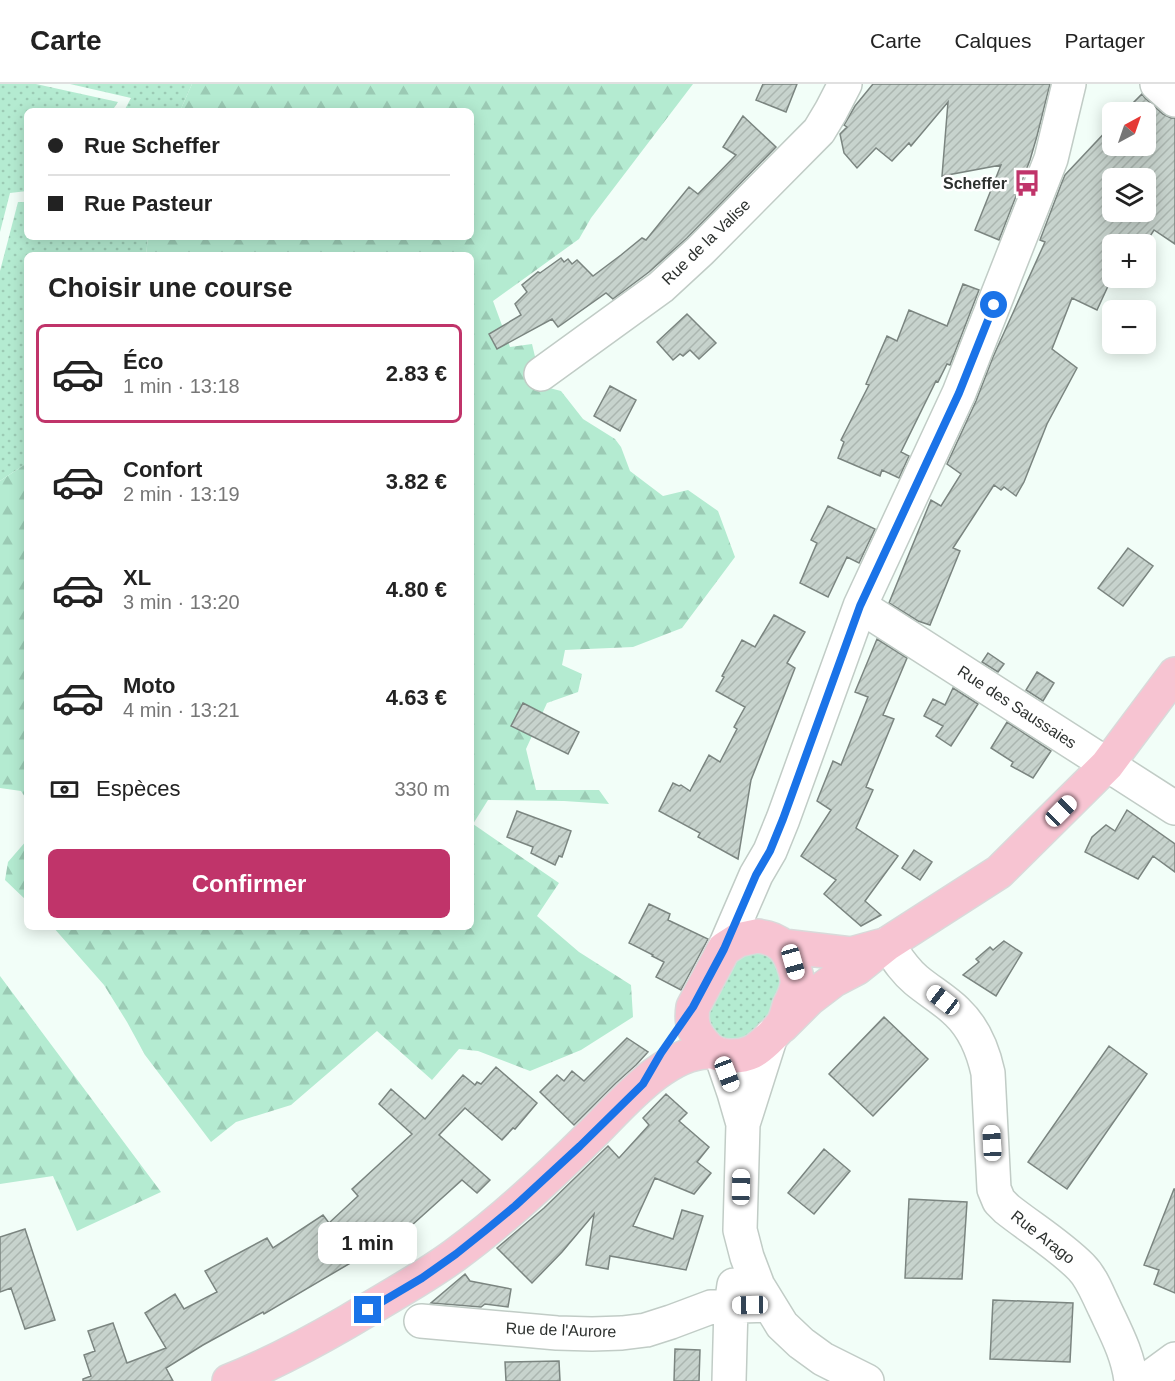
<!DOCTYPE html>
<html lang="fr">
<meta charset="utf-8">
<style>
:root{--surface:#fff;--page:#f6f6f6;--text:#222;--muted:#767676;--line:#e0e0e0;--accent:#c0346a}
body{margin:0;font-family:Arial,sans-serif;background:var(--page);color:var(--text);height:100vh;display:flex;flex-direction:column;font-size:22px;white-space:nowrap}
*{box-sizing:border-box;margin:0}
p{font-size:20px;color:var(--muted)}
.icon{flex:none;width:33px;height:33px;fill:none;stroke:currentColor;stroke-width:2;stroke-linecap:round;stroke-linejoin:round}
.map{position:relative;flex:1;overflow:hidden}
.drawer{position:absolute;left:24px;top:168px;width:450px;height:678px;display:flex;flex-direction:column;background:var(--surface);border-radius:9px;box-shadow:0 3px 15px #0003}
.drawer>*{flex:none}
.hud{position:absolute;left:24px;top:24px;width:450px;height:132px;border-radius:9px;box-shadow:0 3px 15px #0003;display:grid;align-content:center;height:132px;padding:0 24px;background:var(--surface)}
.needle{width:39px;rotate:40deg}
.tools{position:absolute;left:1102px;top:18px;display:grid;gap:12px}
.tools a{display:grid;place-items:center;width:54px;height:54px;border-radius:9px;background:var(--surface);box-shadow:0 3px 15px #0003;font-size:30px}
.end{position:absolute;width:27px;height:27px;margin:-14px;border:8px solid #1a73e8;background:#fff;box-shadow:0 0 0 3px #fff}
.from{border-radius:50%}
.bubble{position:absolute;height:42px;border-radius:9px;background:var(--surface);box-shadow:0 3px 15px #0003;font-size:20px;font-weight:700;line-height:42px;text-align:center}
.car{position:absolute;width:18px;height:36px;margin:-18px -9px;border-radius:8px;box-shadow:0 0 4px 2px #0007;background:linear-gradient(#fff 24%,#345 0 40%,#fff 0 76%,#345 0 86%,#fff 0)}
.hud b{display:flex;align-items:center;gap:21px;height:57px;font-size:22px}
.hud b+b{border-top:2px solid var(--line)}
.hud i{width:15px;height:15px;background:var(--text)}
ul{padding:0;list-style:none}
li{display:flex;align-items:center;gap:18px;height:99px;margin:0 12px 9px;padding:0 12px;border:3px solid transparent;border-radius:9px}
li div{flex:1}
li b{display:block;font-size:22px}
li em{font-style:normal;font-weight:700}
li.on{border-color:var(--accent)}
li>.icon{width:54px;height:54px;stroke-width:1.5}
h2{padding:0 24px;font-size:27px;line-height:72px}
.pay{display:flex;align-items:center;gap:15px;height:66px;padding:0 24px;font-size:22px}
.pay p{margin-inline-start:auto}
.action{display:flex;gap:12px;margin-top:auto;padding:12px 24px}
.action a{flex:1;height:69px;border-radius:9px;background:var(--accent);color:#fff;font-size:24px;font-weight:700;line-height:69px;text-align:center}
header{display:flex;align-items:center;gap:36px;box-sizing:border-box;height:84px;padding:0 30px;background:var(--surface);border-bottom:2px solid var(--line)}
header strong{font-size:28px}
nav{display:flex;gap:33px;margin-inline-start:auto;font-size:21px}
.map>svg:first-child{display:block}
.grass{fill:url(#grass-dots)}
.forest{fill:url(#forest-firs)}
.building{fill:url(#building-hatch);stroke:#7b8580;stroke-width:1.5;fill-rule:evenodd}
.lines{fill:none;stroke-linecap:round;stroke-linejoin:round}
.minor-casing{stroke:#c1ccc6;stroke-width:36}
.major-casing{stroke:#d9dada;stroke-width:36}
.minor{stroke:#fff;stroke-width:33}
.major{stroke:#f7c4d2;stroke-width:33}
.route{stroke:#1a73e8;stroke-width:8}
.labels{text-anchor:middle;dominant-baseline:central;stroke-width:5;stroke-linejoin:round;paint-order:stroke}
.poi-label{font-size:16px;font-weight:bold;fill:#2d312f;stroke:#fff;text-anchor:end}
.street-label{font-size:16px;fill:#2d312f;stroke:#fff}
</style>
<header>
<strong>Carte</strong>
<nav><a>Carte</a><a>Calques</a><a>Partager</a></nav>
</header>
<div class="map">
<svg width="1175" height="1297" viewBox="0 0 1175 1297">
<defs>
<pattern id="grass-dots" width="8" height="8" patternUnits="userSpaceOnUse" patternTransform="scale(1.5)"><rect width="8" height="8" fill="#b4ebd1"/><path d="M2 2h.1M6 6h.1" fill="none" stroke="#9bcab4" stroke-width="1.8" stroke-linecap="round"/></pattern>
<pattern id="forest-firs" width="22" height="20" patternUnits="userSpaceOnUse" patternTransform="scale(1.5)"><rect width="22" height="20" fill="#b4ebd1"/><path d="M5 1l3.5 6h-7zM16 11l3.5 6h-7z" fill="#9bcab4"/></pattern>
<pattern id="building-hatch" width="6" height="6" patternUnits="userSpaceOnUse" patternTransform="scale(1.5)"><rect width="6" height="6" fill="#c7d3cd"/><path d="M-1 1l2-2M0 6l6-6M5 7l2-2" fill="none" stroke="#abb6b0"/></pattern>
</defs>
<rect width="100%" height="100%" fill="#f2fef8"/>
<path class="grass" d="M0,0H36L118,18L112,27H27V107L10,109L0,148Z
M70,0H192L180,27H124L131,14Z
M18,118H27V153H148L146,171H27V379L0,397V187Z
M748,865L777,872L784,915L749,960L719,961L702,931L735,868Z"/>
<path class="forest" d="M192,0H693L591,134L579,155L493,217L510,263L532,260L542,302L561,307L583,335L615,355L621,363L630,387L663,412L688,406L718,427L735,473L682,544L633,563L565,566L562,581L582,590L578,608L547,619L526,665L536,706H599L609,720L564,717L488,716L473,740L559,799L537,832L579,868L631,901L633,933L581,966L530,987L478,967L459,965L432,996L377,947L291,1021L236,1038L211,1058L145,971L127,938L104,901L53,843H471V171H146L148,153H471V27H180Z
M27,379V716L21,707L0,704V397Z
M27,756V817L5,796L8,778Z
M0,892L161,1108L77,1147L53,1092L0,1100Z"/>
<path class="building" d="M763,0H797L786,28L756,16Z
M873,0H1050L1037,52L1030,76L999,156L975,146L1001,81L942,92L948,18L911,62L909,59L892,77L876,64L857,84L844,69L840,50L847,43L844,41L855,22Z
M1142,10L1145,14L1163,30L1171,34H1175V160L1154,146L1145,160H1113V179L1104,198L1109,200L1097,226L1072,214L1052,265L1077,284L1047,340L1024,398L1016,412L1004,403L1001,406L994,401L953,464L960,467L930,541L918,537L889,519L931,416L941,422L961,390L947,380L976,317L993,273L1045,158L1040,156L1062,98L1065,91L1113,40V62H1146V28H1124ZM1113,94H1146V128H1113Z
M743,32L776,63L687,154L649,188L613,215L606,209L558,243L552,235L497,265L489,250L521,231L515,220L527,208L522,201L538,188L540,189L561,174L564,178L568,175L572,180L577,176L593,192L621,171L642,154L646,156L689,103L698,110L736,71L723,63Z
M963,200L979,206L950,281L947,280L938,298L936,297L901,368L909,372L899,394L882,386L880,392L838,374L844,358L841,356L869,301L866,300L887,252L897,257L909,226L947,242Z
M687,230L716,259L699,275L690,266L683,272L680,270L673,276L657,258Z
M610,302L636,316L620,347L594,332Z
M828,422L875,445L859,479L847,473L828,513L800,499L817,459L811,456Z
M1128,464L1153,482L1123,522L1098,504Z
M774,531L805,548L787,579L795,584L751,696L738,775L698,753L700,749L659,727L673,699L679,702L681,701L690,707L709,671L720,678L737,645L734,643L745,623L716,607L724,593L722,592L742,556L755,563Z
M877,555L907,574L883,631L894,635L866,703L873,706L856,744L898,772L865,817L881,831L861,842L824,810L836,796L801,772L831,726L817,717L833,677L841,681L868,613L855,608Z
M988,569L1004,580L998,588L982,578Z
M1037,588L1054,599L1043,617L1026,606Z
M953,604L978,620L951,662L936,652L943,642L924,632L933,615L945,621Z
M523,619L579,648L568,670L511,642Z
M1007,638L1051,667L1033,694L1011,682L1013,678L991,664Z
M1127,726L1175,760V788L1153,772L1138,795L1085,768L1092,753L1106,741L1115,747Z
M517,727L571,747L562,773L559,772L555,781L531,769L533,763L507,753Z
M914,766L932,778L920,796L902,784Z
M649,820L670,830L668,836L708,855L681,906L656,893L664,878L652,872L653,871L629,859Z
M1004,857L1022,869L996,912L963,891L979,878L976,875L990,863L993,866Z
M884,933L928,975L873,1032L829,990Z
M627,954L648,968L636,981L616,999L574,1041L540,1008L557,991L564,997L572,987L584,997Z
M1109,962L1147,990L1067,1105L1028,1078Z
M496,983L537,1019L515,1045L513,1044L502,1056L465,1024L439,1051L490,1096L477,1109L462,1096L371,1178L364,1171L264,1230L263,1228L203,1261L166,1284L173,1297H83V1295L91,1292L84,1271L95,1267L88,1247L113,1239L127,1279L166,1264L145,1229L175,1210L184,1225L217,1208L205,1187L267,1154L273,1164L323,1131L329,1139L358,1112L352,1105L412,1050L379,1020L391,1005L425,1035L463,991L475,1001L477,998L481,1000Z
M666,1010L687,1029L679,1037L709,1063L697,1078L711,1089L694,1110L655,1094L633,1142L673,1155L682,1126L703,1132L686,1186L610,1172L608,1185L586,1181L594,1130L562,1168L532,1199L497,1164L544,1124L608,1062L619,1074L649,1041L643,1034Z
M824,1065L850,1087L814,1130L788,1109Z
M1174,1105H1175V1209L1154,1200L1159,1186L1144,1181Z
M909,1115L967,1118L962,1195L905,1194Z
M25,1145L55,1236L25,1245L11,1204L0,1208V1153Z
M465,1190L470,1197L511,1205L508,1223L485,1220L481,1223L431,1219Z
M993,1216L1073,1219L1070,1278L990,1275Z
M675,1265L700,1266L699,1297H674Z
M559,1277L560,1297H506L505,1278Z"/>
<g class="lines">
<defs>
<path id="minor" d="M1157,0L1175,16
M541,290L661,203L700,167L819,47L831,27L845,0
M860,522L1175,724
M887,860C896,873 904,886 916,896C929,907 945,916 957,928C975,945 983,966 988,989L994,1105L999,1117L1007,1125C1031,1144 1059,1161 1081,1183C1092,1194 1097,1209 1104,1223C1115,1247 1128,1270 1131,1297
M724,865L756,791L770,767L783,735L860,522L959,309L1051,75L1069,0
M721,971L734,1009L743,1040L740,1146L747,1173L758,1202L782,1241L801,1259L823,1275L867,1297
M743,1040L771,952
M421,1237L557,1249L592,1250L622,1249L646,1246L671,1238L711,1223L769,1221
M729,1297L731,1222L734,1201
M1145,1297L1175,1275"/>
<path id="major" d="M757,852C780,854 789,865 795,886C797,892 798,899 796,905C795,910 792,916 789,922C787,929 785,938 780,943C774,950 760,964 752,968C739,974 719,974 708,964C695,951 690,941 693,923L724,865L738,856Z
M783,862L851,870L880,862
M782,942L809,915L834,896L857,884L887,860L999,788L1107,681L1175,590
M229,1297C270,1281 309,1260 347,1238C383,1216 421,1196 455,1171C503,1136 547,1095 589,1053C619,1024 666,965 712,968"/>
</defs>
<use href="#minor" class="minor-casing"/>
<use href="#major" class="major-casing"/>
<use href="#minor" class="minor"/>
<use href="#major" class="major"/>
</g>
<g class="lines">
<path class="route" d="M368,1226L422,1194L456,1170L486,1146L515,1122L580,1062L643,1000L661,969L693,923L724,865L756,791L770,767L783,735L860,522L959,309L994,221"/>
</g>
<defs>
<symbol id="bus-bare" viewBox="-9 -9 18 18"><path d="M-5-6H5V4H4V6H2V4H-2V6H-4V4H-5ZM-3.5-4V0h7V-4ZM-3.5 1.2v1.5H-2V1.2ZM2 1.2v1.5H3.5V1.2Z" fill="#c0346a" stroke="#fff" stroke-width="2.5" paint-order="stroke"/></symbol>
</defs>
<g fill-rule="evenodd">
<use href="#bus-bare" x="1008" y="80" width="38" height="38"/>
</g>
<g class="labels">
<g class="poi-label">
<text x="1007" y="99">Scheffer</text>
</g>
<g class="street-label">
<text transform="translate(706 158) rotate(-44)">Rue de la Valise</text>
<text transform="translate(1017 623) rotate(33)">Rue des Saussaies</text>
<text transform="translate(1043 1153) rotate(38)">Rue Arago</text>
<text transform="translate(561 1246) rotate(2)">Rue de l'Aurore</text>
</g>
</g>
</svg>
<div class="tools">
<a><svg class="needle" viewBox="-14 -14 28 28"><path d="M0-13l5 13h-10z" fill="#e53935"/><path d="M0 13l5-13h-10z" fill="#767676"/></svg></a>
<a><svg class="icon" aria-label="layers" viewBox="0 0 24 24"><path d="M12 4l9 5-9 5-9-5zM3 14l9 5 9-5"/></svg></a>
<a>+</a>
<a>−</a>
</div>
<i class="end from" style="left:994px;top:221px"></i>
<i class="end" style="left:368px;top:1226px"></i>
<div class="bubble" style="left:318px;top:1138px;width:99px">1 min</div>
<i class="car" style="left:1061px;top:727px;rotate:45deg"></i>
<i class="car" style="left:793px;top:878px;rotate:164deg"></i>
<i class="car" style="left:943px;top:916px;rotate:308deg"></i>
<i class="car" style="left:727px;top:990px;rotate:159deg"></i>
<i class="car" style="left:992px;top:1059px;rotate:357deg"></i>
<i class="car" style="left:741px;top:1103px;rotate:1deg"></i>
<i class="car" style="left:750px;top:1221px;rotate:269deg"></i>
<div class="hud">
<b><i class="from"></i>Rue Scheffer</b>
<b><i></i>Rue Pasteur</b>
</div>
<section class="drawer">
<h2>Choisir une course</h2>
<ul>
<li class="on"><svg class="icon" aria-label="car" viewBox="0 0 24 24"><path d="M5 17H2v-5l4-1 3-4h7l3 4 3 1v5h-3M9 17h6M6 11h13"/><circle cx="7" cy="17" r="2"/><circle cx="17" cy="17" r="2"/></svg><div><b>Éco</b><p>1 min · 13:18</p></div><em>2.83 €</em></li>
<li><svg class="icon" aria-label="car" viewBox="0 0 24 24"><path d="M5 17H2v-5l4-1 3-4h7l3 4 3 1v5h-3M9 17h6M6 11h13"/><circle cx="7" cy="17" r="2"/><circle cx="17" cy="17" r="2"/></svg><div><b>Confort</b><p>2 min · 13:19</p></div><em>3.82 €</em></li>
<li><svg class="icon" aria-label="car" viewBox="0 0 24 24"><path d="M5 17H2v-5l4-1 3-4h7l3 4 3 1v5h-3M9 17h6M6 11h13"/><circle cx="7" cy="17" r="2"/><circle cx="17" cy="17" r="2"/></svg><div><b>XL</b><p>3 min · 13:20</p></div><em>4.80 €</em></li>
<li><svg class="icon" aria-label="car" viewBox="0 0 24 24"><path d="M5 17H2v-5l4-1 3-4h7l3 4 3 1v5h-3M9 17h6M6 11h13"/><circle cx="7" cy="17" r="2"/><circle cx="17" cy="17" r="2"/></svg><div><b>Moto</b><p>4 min · 13:21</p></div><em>4.63 €</em></li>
</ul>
<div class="pay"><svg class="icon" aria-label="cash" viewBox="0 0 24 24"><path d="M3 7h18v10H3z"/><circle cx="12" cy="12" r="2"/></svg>Espèces<p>330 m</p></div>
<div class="action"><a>Confirmer</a></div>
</section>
</div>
